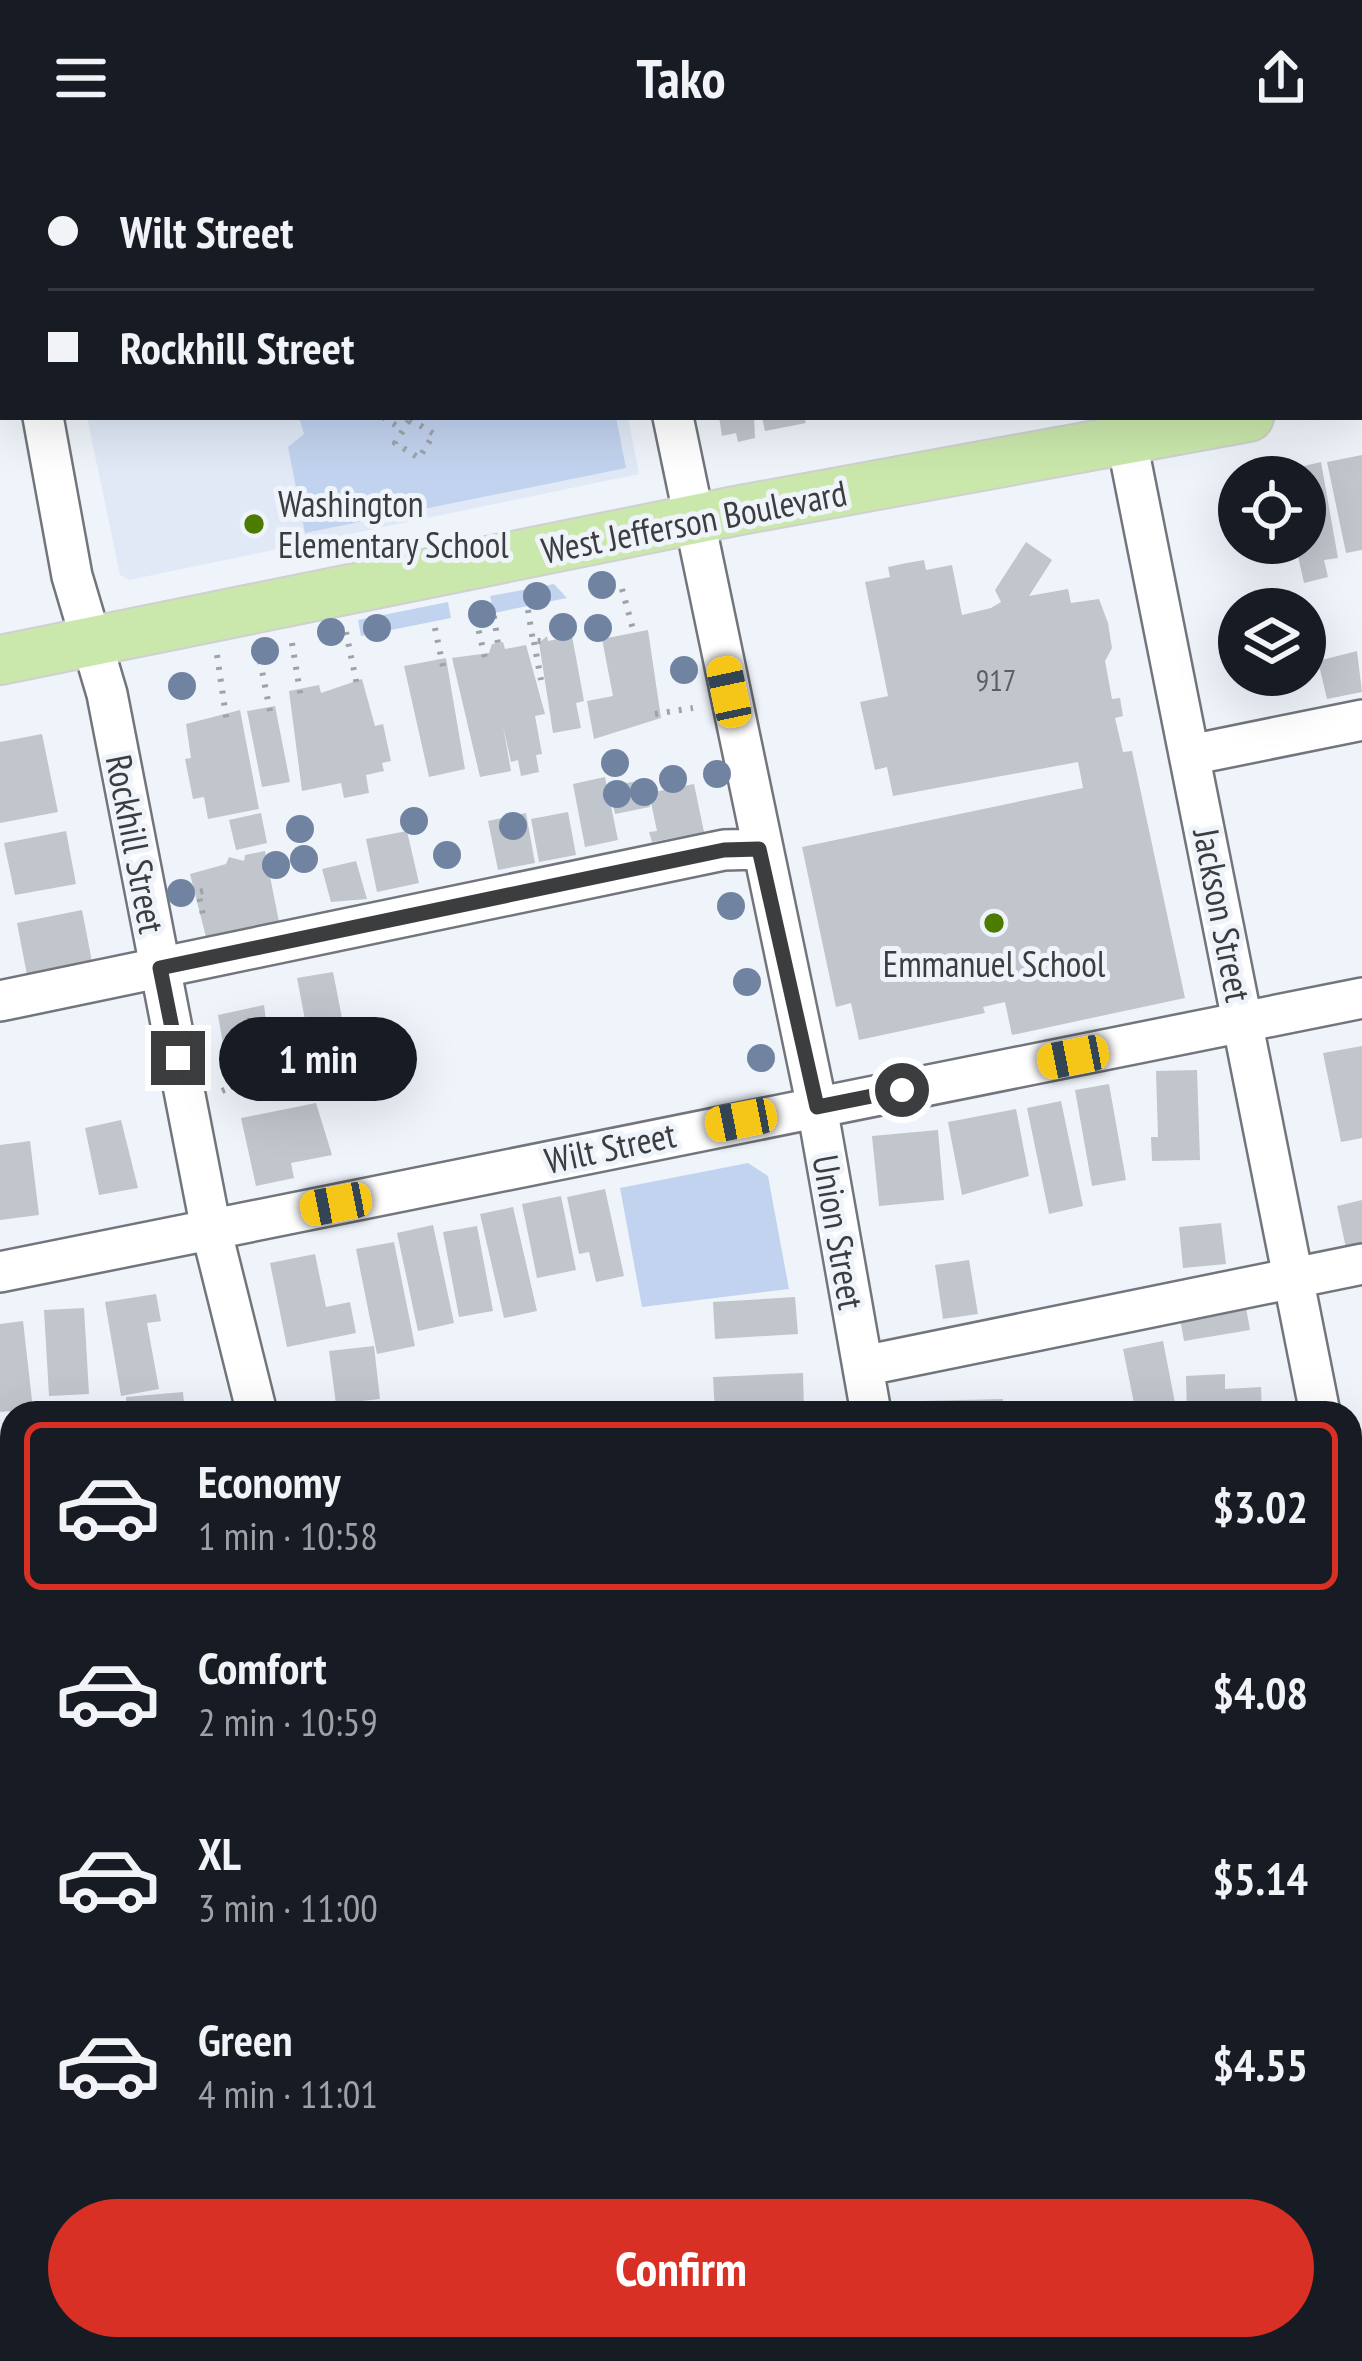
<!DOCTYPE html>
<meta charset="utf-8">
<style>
:root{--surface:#171b24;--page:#20242c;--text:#f1f3f6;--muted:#9ea1a6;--line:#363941;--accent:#d93025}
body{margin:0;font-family:"PT Sans Narrow",sans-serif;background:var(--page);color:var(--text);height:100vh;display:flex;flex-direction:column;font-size:45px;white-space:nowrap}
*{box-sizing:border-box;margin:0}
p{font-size:39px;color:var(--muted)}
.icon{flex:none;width:66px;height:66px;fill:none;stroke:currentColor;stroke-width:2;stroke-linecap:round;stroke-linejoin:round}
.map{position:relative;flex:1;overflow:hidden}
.sheet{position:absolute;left:0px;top:1245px;width:1362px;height:960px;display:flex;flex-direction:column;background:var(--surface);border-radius:36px 36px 0 0;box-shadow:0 12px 48px #0002}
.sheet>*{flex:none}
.top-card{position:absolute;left:0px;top:0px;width:1362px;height:264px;box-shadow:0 12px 48px #0002;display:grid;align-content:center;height:264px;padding:0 48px;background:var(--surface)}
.controls{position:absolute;left:1218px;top:300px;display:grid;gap:24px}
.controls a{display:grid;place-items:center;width:108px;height:108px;border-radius:50%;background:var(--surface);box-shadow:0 12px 48px #0002;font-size:60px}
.end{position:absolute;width:54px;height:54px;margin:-27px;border:15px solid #3b3d3f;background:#fff;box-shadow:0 0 0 6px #fff}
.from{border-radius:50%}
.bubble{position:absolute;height:84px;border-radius:42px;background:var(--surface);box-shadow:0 12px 48px #0002;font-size:39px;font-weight:700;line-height:84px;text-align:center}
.car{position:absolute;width:36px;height:72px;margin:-36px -18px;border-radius:15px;box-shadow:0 0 9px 3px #0007;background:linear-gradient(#f5c518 24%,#345 0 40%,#f5c518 0 76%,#345 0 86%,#f5c518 0)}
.top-card b{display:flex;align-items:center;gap:42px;height:114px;font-size:45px}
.top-card b+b{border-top:3px solid var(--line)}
.top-card i{width:30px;height:30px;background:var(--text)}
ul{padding:21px 0 0;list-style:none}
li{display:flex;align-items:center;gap:36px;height:168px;margin:0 24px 18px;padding:0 24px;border:6px solid transparent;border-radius:18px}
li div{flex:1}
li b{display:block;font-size:45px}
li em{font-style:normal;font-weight:700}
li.on{border-color:var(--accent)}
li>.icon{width:108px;height:108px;stroke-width:1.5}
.action{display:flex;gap:24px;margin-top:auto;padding:24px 48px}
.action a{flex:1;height:138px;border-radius:72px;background:var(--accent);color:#fff;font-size:48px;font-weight:700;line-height:138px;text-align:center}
header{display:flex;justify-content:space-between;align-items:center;height:156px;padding:0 48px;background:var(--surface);font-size:54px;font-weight:700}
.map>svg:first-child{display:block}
.built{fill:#e1e9f7}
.green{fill:#c2d3ef}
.building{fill:#c1c5cc}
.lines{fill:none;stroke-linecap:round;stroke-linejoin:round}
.minor-casing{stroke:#72767c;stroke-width:44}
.major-casing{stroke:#d0d0d1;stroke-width:52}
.path{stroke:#9fa3a8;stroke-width:6;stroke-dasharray:3 9;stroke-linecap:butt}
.minor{stroke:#fff;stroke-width:39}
.major{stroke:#cae8ac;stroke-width:48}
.rail-casing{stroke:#818488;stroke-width:14}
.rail{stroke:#eff4fb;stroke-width:9;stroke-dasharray:27;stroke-linecap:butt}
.tree{fill:#7084a2}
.route{stroke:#3b3d3f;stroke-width:15}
.poi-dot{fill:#4d7b00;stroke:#eff4fb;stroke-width:4.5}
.labels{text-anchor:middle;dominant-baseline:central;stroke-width:10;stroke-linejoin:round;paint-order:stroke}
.number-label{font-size:30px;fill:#5c5f62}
.poi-label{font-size:36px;fill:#3b3d3f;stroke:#eff4fb;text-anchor:start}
.street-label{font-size:36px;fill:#3b3d3f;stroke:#eff4fb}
</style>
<header><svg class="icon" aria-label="menu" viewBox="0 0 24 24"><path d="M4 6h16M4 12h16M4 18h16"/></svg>Tako<svg class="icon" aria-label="share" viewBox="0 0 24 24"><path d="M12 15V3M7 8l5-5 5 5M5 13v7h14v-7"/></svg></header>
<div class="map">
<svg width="1362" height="2205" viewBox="0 0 1362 2205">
<rect width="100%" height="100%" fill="#eff4fb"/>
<path class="built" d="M26,0H575L576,3H26Z
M87,261H628L639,318L129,424L120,419Z"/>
<path class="green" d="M299,261H616L626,312L305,377L288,291L304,278Z
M554,428L567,442L494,457L490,440Z
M448,446L451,462L361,480L358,464Z
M748,1007L768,1020L789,1133L642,1151L620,1032Z"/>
<path class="building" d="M719,261H754L755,282L738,286L736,277L722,280Z
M762,261H804L806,267L765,275Z
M1362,299V394L1346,397L1327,306Z
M1321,306L1338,402L1324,404L1328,421L1304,427L1295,387H1305V321H1289L1287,314Z
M1026,386L1052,404L1029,440L1068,433L1071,447L1099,443L1108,467L1112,492L1105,505L1112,543L1120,542L1123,560L1115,562L1123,596L1132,595L1185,842L1012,879L1005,846L983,851L985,857L859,884L851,847L836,851L802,691L1083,632L1078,606L893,640L887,611L875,614L860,546L888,540L865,426L890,421L888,411L907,407L924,404L926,414L952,409L962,459L991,452L1001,446L995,434Z
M648,474L661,562L594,583L587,545L613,540L602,483Z
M547,480L548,485L572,480L584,545L576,547L581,572L553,577L539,487Z
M503,486L505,493L526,489L545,558L535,560L542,598L536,599L539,616L521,620L518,604L511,606L503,570L511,615L480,621L452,502L489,497L492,488Z
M1357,495L1362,536L1327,543L1318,505Z
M446,502L465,613L429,621L404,510Z
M362,523L375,570L383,568L391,605L382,607L384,615L366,619L369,637L344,642L341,627L302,635L289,535L319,529L321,537Z
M275,550L290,626L262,631L247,555Z
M240,554L259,653L208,663L204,641L193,643L185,603L191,602L186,568Z
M42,578L58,656L0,667V586Z
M605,621L618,684L585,691L573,628Z
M644,624L650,651L615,658L609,630Z
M694,628L704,676L652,686L649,676L657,675L649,637Z
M568,656L576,699L539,706L531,663Z
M261,657L267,687L236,694L229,664Z
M526,657L535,707L498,714L488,665Z
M66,675L76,728L15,739L4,687Z
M407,675L419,727L377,736L366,683Z
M265,695L280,771L207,785L190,718L226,708L229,701L244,705L245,699Z
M356,705L367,743L331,746L322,713Z
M82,754L92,806L27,819L17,767Z
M333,816L343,867L307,874L297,822Z
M264,849L274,925L231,934L218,859Z
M1362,890V982L1341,986L1323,897Z
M1197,914L1200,1004L1152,1005L1151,981H1158L1156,915Z
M1109,928L1126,1024L1092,1030L1075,934Z
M1061,945L1083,1050L1049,1058L1027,952Z
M316,947L332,999L291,1007L294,1022L256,1030L241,962Z
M1016,953L1029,1020L962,1039L948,966Z
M121,964L138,1032L99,1039L85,972Z
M938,974L944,1044L879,1050L872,980Z
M30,985L39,1059L0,1064V989Z
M605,1033L624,1120L596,1126L589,1096L579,1098L567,1041Z
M561,1040L576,1114L537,1122L522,1048Z
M1362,1044V1093L1347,1097L1337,1050Z
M513,1051L537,1155L504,1162L480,1058Z
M1221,1067L1226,1108L1183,1112L1179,1071Z
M433,1069L454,1167L418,1175L397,1077Z
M477,1070L493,1155L459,1161L443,1076Z
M394,1086L415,1190L377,1198L356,1093Z
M315,1098L326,1151L350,1146L356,1177L287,1191L270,1107Z
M969,1104L978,1158L943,1163L935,1109Z
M156,1138L161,1165L147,1167L159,1233L121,1240L105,1146Z
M1244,1140L1250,1174L1184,1185L1178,1151Z
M795,1141L798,1178L715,1183L713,1146Z
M84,1152L89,1238L49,1240L44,1154Z
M23,1165L33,1253L0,1256V1168Z
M1163,1185L1177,1257H1136L1123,1193Z
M374,1190L380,1243L336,1248L329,1195Z
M803,1217L804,1257H715L713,1221Z
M1225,1218V1233L1261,1231L1262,1257H1187L1186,1220Z
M183,1236L185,1257H127L126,1241Z
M1003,1243V1257H920V1245Z
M0,1494L12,1495V1535L0,1533Z
M1350,1683H1362V1998H1350Z"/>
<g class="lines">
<defs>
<path id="minor" d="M621,0L622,3
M1071,0L1072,3
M850,3L864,0
M0,25L3,41
M0,179L3,178
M43,261L72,420L107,538L211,1073L257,1257
M673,261L817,951L871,1257
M1122,261L1320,1257
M1190,599L1362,564
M0,845L724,694L759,693
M0,1116L1362,842
M863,1210L1362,1108
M1350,1319L1362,1318
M1350,1443L1362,1522L1350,1547
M0,1464L12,1461
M0,1754H12
M1350,2018H1362"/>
<path id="major" d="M1359,238L1362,237
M0,504L735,355L1249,261"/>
</defs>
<use href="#minor" class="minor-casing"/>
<use href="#major" class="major-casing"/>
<path class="path" d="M383,261L403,274
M410,263L434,278L419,302L395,287Z
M622,433L634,477
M528,454L533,485H545
M494,460L499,495
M476,463L486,506
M435,472L444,515
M346,476L357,529
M534,486L541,524
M292,487L301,542
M217,499L227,567
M260,505L271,560
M655,558L693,552
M203,735L198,736L204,763
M222,935L236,929"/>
<use href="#minor" class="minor"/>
<use href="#major" class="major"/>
<defs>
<path id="rail" d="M1350,2143H1362
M0,2152H12"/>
</defs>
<use href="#rail" class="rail-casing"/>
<use href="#rail" class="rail"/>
</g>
<g class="tree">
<circle cx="602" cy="429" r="14"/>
<circle cx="537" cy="440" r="14"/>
<circle cx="482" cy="458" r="14"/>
<circle cx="563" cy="471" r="14"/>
<circle cx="377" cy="472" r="14"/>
<circle cx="598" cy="472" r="14"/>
<circle cx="331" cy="476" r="14"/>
<circle cx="265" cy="495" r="14"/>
<circle cx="684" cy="514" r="14"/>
<circle cx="182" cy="530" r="14"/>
<circle cx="615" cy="607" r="14"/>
<circle cx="717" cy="618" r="14"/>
<circle cx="673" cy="623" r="14"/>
<circle cx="644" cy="636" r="14"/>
<circle cx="617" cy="638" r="14"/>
<circle cx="414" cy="665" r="14"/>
<circle cx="513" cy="670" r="14"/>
<circle cx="300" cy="673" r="14"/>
<circle cx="447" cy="699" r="14"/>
<circle cx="304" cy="703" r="14"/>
<circle cx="276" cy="709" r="14"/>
<circle cx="181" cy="737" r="14"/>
<circle cx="731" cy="750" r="14"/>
<circle cx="747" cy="826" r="14"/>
<circle cx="761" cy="902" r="14"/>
</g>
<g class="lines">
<path class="route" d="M178,902L160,812L724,694L759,693L817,951L902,934"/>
</g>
<g class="poi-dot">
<circle cx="254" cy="368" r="12"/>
<circle cx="994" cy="767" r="12"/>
</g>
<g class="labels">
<g class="number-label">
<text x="996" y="523">917</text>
</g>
<g class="poi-label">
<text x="278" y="347">Washington<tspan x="278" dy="41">Elementary School</tspan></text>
<text x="994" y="807" text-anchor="middle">Emmanuel School</text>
</g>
<g class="street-label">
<text transform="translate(694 365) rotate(-11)">West Jefferson Boulevard</text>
<text transform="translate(136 688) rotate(79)">Rockhill Street</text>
<text transform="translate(1223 759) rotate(79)">Jackson Street</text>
<text transform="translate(610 991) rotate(-12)">Wilt Street</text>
<text transform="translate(839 1076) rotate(80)">Union Street</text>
</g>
</g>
</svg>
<div class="controls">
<a><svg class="icon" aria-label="locate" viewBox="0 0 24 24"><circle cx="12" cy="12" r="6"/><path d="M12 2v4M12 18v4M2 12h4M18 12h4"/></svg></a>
<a><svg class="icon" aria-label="layers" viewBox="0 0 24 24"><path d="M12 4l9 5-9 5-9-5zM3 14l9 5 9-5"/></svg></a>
</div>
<i class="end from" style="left:902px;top:934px"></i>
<i class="end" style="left:178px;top:902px"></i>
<div class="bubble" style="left:219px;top:861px;width:198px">1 min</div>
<i class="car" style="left:729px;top:536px;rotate:348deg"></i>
<i class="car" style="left:1073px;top:901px;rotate:259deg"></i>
<i class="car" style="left:741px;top:964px;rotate:259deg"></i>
<i class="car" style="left:336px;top:1048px;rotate:259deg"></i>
<div class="top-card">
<b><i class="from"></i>Wilt Street</b>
<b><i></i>Rockhill Street</b>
</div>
<section class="sheet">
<ul>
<li class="on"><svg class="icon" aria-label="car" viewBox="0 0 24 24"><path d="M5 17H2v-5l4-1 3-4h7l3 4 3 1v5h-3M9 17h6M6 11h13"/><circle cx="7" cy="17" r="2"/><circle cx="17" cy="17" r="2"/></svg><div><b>Economy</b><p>1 min · 10:58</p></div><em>$3.02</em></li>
<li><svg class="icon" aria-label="car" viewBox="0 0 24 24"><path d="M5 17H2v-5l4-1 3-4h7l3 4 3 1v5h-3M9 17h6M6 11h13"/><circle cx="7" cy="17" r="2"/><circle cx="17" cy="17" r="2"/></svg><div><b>Comfort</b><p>2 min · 10:59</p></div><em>$4.08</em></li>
<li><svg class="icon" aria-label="car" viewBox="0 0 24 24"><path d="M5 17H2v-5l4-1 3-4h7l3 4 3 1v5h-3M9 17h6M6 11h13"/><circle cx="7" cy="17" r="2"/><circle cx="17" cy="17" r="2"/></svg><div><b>XL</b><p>3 min · 11:00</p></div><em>$5.14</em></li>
<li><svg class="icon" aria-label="car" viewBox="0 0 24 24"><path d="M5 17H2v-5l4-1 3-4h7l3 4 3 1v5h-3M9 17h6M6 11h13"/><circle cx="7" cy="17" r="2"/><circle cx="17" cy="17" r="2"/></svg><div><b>Green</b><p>4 min · 11:01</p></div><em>$4.55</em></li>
</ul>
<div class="action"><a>Confirm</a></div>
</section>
</div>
